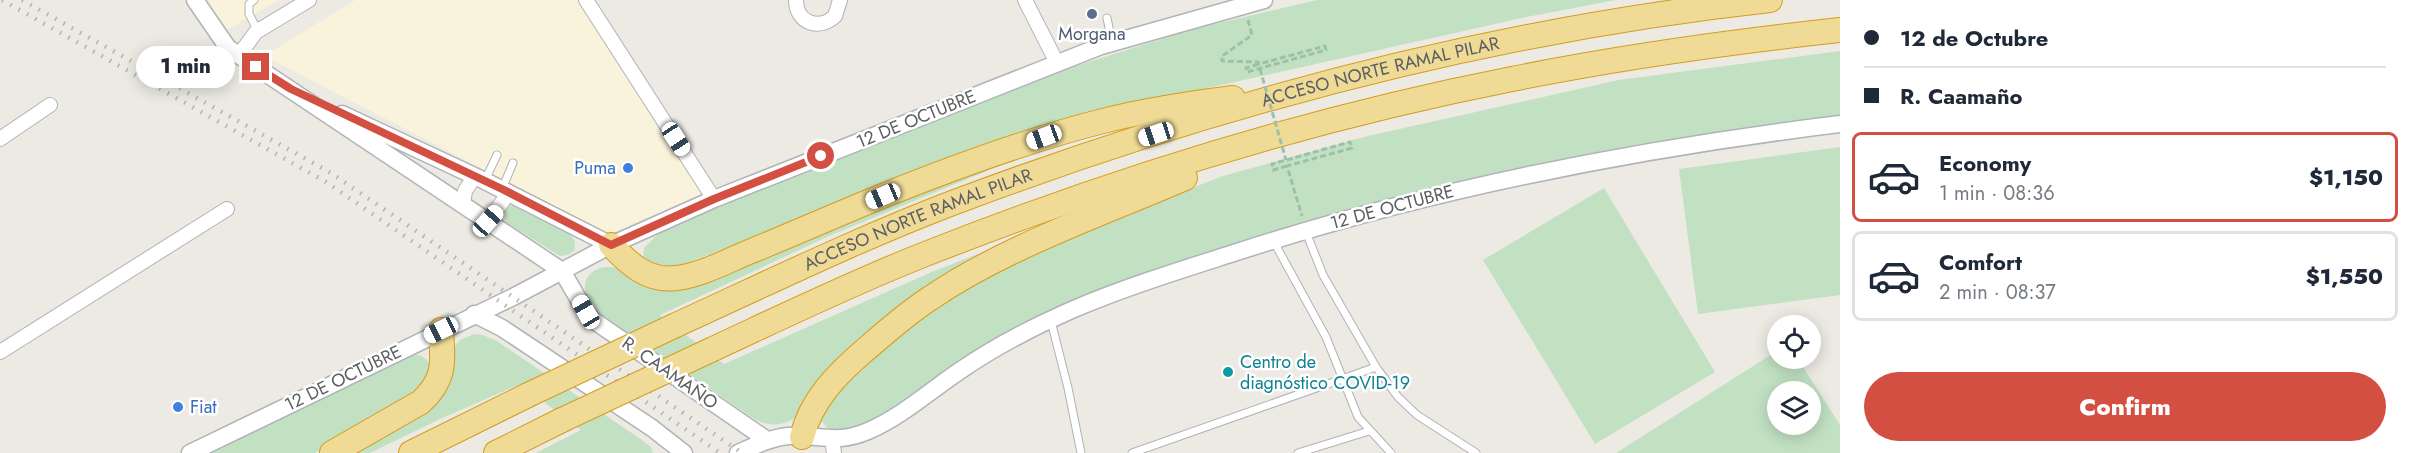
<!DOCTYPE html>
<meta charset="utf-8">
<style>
:root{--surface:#fff;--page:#f2f2f3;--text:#1f2937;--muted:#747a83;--line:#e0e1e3;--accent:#d34f42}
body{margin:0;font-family:Jost,sans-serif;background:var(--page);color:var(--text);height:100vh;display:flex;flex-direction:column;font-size:22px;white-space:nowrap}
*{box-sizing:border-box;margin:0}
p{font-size:20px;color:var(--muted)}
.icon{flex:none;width:33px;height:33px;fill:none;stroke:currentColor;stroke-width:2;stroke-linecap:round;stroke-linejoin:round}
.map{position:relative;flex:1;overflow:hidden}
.side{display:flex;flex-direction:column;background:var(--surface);width:570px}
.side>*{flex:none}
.guide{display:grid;align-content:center;height:132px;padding:0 24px;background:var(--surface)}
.tools{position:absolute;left:1767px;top:315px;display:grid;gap:12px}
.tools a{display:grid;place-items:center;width:54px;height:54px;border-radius:50%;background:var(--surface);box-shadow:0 3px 15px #0003;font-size:30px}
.end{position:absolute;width:27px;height:27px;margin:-14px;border:8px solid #d34f42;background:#fff;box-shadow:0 0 0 3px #fff}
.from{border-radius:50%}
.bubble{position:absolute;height:42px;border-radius:21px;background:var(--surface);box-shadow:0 3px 15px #0003;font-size:20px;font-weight:800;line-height:42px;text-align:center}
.car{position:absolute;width:18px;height:36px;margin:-18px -9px;border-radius:8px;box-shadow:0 0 4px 2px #0007;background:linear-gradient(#fff 24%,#345 0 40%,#fff 0 76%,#345 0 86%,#fff 0)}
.guide b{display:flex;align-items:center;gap:21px;height:57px;font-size:22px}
.guide b+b{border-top:2px solid var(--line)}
.guide i{width:15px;height:15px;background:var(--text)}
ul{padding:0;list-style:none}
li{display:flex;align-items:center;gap:18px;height:90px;margin:0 12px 9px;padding:0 12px;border:3px solid var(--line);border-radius:9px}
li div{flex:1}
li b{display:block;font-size:22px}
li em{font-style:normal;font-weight:800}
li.selected{border-color:var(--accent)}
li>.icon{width:54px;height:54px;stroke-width:1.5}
.cta{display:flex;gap:12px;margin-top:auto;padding:12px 24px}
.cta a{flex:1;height:69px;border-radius:36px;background:var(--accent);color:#fff;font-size:24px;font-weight:800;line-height:69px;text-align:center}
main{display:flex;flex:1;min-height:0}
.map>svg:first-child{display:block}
.commercial{fill:#f9f3db}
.green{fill:#c2e1c3;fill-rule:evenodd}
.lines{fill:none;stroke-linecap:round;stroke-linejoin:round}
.service-casing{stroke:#b0b3b7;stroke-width:9}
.minor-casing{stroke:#b0b3b7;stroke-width:16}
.tertiary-casing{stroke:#b0b3b7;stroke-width:19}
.motorway-casing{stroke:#d39d1c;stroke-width:26}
.path{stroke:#9cc1a8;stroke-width:3;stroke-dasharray:6 3;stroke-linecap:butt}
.service{stroke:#fff;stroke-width:7}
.minor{stroke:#fff;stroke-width:14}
.tertiary{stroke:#fff;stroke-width:16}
.motorway{stroke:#efda96;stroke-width:24}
.rail{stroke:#b1b2b2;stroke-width:4.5;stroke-dasharray:1.5 8;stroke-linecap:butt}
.motorway-bridge-casing{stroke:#d39d1c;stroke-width:26;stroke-linecap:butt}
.path-bridge{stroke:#9cc1a8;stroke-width:3;stroke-dasharray:6 3;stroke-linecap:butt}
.motorway-bridge{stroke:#efda96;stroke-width:24}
.route{stroke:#d34f42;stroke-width:8}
.service-dot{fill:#5c6f8a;stroke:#fff;stroke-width:2}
.shop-dot{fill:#3f7fe0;stroke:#fff;stroke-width:2}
.culture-dot{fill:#0f9aa8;stroke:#fff;stroke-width:2}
.labels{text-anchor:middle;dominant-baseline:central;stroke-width:5;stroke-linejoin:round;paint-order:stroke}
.service-label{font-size:18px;fill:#4e5e75;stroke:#fff}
.street-label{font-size:18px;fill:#5b5e62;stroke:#fff}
.shop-label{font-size:18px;fill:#366cbe;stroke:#fff;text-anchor:end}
.culture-label{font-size:18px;fill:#0d838f;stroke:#fff;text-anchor:start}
</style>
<main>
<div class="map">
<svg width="1840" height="453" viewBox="0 0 1840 453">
<rect width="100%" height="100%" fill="#eceae3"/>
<path class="commercial" d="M208,0H279L227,30Z
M355,0H581L705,193L609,234L264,56Z"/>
<path class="green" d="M1317,0H1616L1522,18L1118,108L857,197L671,269L656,270L643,260L644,248L658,234L760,188L895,135L1063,70L1194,29Z
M1840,51V115L1678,139L1365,206L1278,230L1193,257L962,360L884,413L859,426L844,432L833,431L826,427L821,420L820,411L896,334L971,284L1102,223L1223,176L1368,136L1619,80Z
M1840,147V295L1698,314L1679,169Z
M994,166L982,173L829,236L660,315L724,364L934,271L1073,217L961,271L797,417C781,426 772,427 756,420L609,320C596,310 575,291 590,274C595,269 605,266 612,267C620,268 630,275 638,278L801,238Z
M1604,188L1715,372L1595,444L1483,260Z
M516,205L571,235L575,242V250L568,255L560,256L507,223L505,218V211L509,206Z
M474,334L483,335L497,341L639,438L651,447L653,453H536L581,430L520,384L440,419L370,453H346L427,407L456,345L460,340Z
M1777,351L1778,358L1798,359L1840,425V453H1616ZM1778,392H1810V424H1778Z
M413,354C423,355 429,360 433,370L420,396L315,453H212Z"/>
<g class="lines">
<defs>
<path id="service" d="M254,0L249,4V14L258,31
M1107,18L1112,43
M485,180L497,155
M502,189L513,163
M1274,242L1326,337L1358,417L1391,453
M1051,321L1068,388L1081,453
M1376,367L1398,397L1417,415L1476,453
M1132,453L1376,367L1323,275L1306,232
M1298,453L1369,431"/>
<path id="minor" d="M586,0L714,199
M796,0C796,23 819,31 835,16L840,0
M1025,0L1057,63
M239,55L256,32L309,0
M0,139L50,105
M463,204L465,191L475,176
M488,221L503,201L507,192
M0,352L227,209
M832,439L834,453"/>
<path id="tertiary" d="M195,0L228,48L562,271L586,312L593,320L767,440
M342,114L485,181L611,245
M474,314L502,328L652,428L684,453
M190,453L513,297L611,245L714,199L1101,46L1264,0
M738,453C754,446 770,438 788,436C819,434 836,445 868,431C901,417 931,390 961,370C996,346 1035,326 1074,309C1128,286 1184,269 1240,251C1435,188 1636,149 1840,124"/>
<g id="motorway">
<path d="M611,245C629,264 648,282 677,278C701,275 727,261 749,252C793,234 836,215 880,197C952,168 1027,140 1103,121C1146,110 1189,104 1233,98"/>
<path id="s1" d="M676,325C768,283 860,238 955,202C1216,104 1493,30 1770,0"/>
<path d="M713,349C782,317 852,283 923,255C1113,180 1313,118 1512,79C1621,57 1730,42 1840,30"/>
<path d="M802,437C811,400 837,374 865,350C886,332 906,314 929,299C1003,248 1102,214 1185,178"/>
<path d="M332,453L421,402C446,379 443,362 441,330"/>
<path d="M411,453L528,395"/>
<path d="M496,453L562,420"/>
</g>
</defs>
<use href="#service" class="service-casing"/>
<use href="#minor" class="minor-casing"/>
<use href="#tertiary" class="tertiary-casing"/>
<use href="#motorway" class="motorway-casing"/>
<path class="path" d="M1248,20L1252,35L1222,56V61L1258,62L1259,64L1325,46L1326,50L1247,72L1246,68L1259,64
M1287,166L1273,170L1272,164L1350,142L1352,148L1287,166L1302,216"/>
<use href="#service" class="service"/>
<use href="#minor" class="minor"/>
<use href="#tertiary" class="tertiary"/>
<use href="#motorway" class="motorway"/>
<path class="rail" d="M2,0L326,182L720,453
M22,0L331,173L742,453"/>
<defs>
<path id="motorway-bridge" d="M528,395L676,325
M562,420L713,349"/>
</defs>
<use href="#motorway-bridge" class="motorway-bridge-casing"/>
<path class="path-bridge" d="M1260,69L1286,160"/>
<use href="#motorway-bridge" class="motorway-bridge"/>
</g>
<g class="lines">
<path class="route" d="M256,67L291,89L502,189L611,245L714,199L821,156"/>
</g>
<circle class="service-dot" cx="1092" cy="14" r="6"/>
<g class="shop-dot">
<circle cx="628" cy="168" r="6"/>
<circle cx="178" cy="407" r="6"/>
</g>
<circle class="culture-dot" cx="1228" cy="372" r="6"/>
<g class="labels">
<g class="service-label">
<text x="1092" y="34">Morgana</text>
</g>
<g class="street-label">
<text stroke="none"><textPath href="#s1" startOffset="750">ACCESO NORTE RAMAL PILAR</textPath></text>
<text transform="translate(916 119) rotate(-22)">12 DE OCTUBRE</text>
<text transform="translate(1392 207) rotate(-15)">12 DE OCTUBRE</text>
<text stroke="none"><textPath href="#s1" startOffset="264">ACCESO NORTE RAMAL PILAR</textPath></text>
<text transform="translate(670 373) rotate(35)">R. CAAMAÑO</text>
<text transform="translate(343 378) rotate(-26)">12 DE OCTUBRE</text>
</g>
<g class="shop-label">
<text x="616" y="168">Puma</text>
<text x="190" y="407" text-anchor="start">Fiat</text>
</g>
<g class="culture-label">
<text x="1240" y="362">Centro de<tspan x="1240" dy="21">diagnóstico COVID-19</tspan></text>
</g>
</g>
</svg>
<div class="tools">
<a><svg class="icon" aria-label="locate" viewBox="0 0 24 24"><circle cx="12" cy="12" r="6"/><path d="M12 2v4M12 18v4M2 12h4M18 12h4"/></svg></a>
<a><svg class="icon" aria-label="layers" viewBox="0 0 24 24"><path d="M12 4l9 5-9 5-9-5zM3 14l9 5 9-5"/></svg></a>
</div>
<i class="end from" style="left:821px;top:156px"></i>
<i class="end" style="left:256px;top:67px"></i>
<div class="bubble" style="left:136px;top:46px;width:99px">1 min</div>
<i class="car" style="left:1156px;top:134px;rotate:252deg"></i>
<i class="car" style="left:1044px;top:137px;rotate:250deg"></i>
<i class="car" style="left:676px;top:139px;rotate:147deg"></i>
<i class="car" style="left:883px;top:196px;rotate:247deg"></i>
<i class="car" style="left:488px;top:221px;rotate:42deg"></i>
<i class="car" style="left:586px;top:312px;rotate:330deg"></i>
<i class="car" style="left:441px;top:330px;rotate:244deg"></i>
</div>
<section class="side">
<div class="guide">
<b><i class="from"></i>12 de Octubre</b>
<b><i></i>R. Caamaño</b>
</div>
<ul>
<li class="selected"><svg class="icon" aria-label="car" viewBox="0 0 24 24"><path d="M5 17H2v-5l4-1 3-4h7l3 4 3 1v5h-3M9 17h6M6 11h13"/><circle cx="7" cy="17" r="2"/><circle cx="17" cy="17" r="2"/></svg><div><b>Economy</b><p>1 min · 08:36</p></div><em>$1,150</em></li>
<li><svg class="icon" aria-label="car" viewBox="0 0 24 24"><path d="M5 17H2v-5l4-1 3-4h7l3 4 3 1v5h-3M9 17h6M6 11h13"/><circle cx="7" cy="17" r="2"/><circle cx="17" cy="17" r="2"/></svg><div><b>Comfort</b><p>2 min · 08:37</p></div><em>$1,550</em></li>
</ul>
<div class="cta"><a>Confirm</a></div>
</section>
</main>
